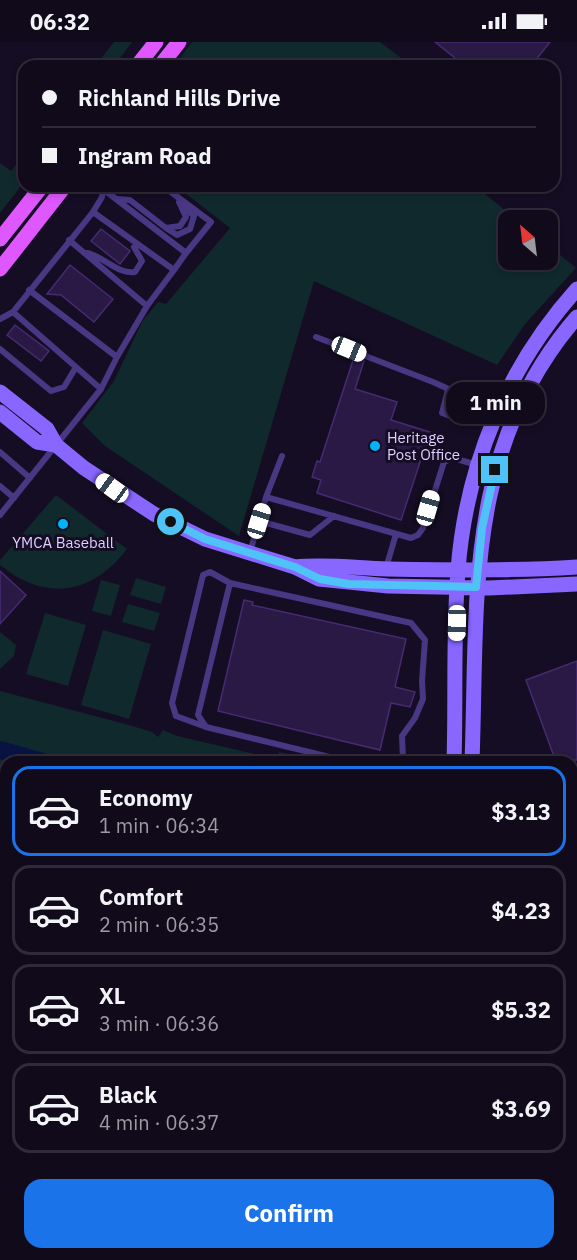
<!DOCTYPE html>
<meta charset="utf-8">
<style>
:root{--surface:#100a1a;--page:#1e1827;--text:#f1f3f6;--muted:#9c9aa2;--line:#302b39;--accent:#1a73e8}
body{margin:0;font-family:"IBM Plex Sans",sans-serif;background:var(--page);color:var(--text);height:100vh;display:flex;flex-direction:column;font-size:22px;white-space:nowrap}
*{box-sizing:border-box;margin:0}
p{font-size:20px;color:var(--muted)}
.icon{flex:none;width:33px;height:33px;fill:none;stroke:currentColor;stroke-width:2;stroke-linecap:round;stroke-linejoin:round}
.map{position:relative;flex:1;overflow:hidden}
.details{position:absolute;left:0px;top:714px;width:578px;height:504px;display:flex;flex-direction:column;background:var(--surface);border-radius:18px 18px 0 0;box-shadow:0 3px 9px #0003,0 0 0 2px var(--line)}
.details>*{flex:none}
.guide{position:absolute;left:18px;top:18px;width:542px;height:132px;border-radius:18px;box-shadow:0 3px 9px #0003,0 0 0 2px var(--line);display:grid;align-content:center;height:132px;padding:0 24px;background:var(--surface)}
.needle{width:39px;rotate:332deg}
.tools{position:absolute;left:498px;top:168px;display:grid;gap:12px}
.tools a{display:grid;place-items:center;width:60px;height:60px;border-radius:12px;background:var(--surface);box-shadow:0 3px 9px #0003,0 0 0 2px var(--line);font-size:30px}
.end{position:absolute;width:27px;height:27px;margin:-14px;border:8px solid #4fc3f7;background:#111;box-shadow:0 0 0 3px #111}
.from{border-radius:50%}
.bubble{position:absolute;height:42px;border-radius:18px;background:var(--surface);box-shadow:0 3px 9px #0003,0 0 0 2px var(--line);font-size:20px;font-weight:800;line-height:42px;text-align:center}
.car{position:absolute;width:18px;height:36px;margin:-18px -9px;border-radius:8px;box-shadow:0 0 4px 2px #0007;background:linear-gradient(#fff 24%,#345 0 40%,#fff 0 76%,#345 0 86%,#fff 0)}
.guide b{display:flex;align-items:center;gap:21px;height:57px;font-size:22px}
.guide b+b{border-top:2px solid var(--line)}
.guide i{width:15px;height:15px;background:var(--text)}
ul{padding:10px 0 0;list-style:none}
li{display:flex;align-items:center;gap:18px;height:90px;margin:0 12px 9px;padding:0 12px;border:3px solid var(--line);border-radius:18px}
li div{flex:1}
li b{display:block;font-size:22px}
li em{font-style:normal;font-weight:800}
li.current{border-color:var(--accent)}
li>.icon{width:54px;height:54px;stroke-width:1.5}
.primary-button{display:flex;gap:12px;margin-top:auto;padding:12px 24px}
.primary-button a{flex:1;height:69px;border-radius:18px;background:var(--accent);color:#fff;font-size:24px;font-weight:800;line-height:69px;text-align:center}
.status{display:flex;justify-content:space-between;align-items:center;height:42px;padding:0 30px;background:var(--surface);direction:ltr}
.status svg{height:16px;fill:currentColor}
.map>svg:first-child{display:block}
.green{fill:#10292d}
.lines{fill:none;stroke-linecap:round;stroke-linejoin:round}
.river{stroke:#091341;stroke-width:18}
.building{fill:#2a1945;stroke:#462b71;stroke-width:1.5}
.lane{stroke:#483783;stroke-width:6}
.secondary{stroke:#8767ff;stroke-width:15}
.primary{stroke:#df57ff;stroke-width:15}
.highway{stroke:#ff4b80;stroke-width:18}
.route{stroke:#4fc3f7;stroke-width:8}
.poi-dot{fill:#00b3fb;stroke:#150d23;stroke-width:2}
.labels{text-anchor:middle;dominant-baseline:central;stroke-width:6;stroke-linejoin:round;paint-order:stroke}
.poi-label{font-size:15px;fill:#ded0ff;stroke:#150d23;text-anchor:start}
</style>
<div class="status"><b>06:32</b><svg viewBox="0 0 49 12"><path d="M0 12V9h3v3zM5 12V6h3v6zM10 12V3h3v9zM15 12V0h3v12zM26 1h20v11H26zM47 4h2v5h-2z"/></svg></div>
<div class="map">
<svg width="577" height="1218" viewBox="0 0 577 1218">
<rect width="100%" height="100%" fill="#150d23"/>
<path class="green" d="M114,0H132L114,24H95Z
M192,0H380L412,24H174Z
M24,113V140L0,171V121L11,129Z
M176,144H475L517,178H508V218H548V203L576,226L525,282L497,323L314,239L239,494L105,404L82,381L114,339L142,280L158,260L166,262L230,186Z
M56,453L127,507C92,553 45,560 0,523V518Z
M136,536L166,545L161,562L130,553Z
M101,538L120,543L111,574L92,569Z
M128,562L160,571L154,589L122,580Z
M45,571L86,583L68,644L26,632Z
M103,588L151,602L129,677L81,663Z
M0,590L16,603L14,614L0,627Z
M0,649L129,683L152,690L158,695L163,688L177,694L276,717L279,710L321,720H6V760L0,758Z
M577,757V860L572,861V758Z
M0,1184L6,1187V1212H65L85,1218H0Z"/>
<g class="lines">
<path class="river" d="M0,708L42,720
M572,810H577"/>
</g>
<path class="building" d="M435,0H550L531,24H465Z
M101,187L130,209L120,222L91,199Z
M70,223L113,257L94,280L61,253L47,252Z
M15,283L49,309L41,319L7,293Z
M354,315L364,319L355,347L397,360L391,378L430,390L401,478L317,451L321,438L312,435L317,419L320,420Z
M0,529L26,553L0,582Z
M244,558L253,560L252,563L406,597L395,645L415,650L410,665L391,661L380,708L218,669Z
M577,619V718L556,720L526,638Z"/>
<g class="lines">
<path class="lane" d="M20,118L24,122
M105,144L103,147L186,211L211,180L163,144
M117,157L130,158L166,186L180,184L186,175L179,160
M166,186L177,193L190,187L194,174L183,164
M69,198L147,264L174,228L93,170
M87,211C105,215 116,232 135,230L142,219L134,205
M174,228L186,211
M29,248L117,315L101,347
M0,277L13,270
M316,295L433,340L497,369
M0,307L51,349L64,345L76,325
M117,315L147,264
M448,348L442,371L464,379
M0,410L30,436
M0,444L14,456
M266,455L282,414
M0,473L101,347L13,270L93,170L102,155L103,147L100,144
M259,479L310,493L334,474
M250,510L266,455L411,496L418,493L423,486L444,420L453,416L477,423
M386,526L396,492
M230,541L210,530L203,533L172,661L176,674L206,685L350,720
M206,685L198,673L230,541L411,581L425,598L422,639L423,657L415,676L402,694L403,717
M402,719L454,716
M572,906L577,905
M0,934L6,914
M0,950L6,952"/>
<path class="secondary" d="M0,350L47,387L56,403L84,426L154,472L205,497L295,525L319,537L388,544L489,546L577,542
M0,370L37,400L56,403
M295,525C326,522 356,526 387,527C450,528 514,529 577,525
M454,720C456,656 453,592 458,528C466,423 507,325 577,247
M472,720C478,559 463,406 577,275
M0,1005L6,1008
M572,1114H577
M0,1160L6,1162
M136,1212L155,1218
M412,1218V1212
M432,1218V1212
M455,1218V1212
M476,1218V1212"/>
<path class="primary" d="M137,24L156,0
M160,24L179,0
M0,197L42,144
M0,227L65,144"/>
<path class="highway" d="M0,1063L6,1066
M0,1099L6,1102
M572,1145L577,1144
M572,1171H577
M572,1205L577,1204"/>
</g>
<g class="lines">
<path class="route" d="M171,480L205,497L295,525L320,537L349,542L476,545L482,486L495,428"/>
</g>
<g class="poi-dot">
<circle cx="375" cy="404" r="6"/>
<circle cx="63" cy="482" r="6"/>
</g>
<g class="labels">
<g class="poi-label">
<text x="387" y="395">Heritage<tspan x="387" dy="17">Post Office</tspan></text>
<text x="63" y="500" text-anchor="middle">YMCA Baseball</text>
</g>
</g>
</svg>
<div class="tools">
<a><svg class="needle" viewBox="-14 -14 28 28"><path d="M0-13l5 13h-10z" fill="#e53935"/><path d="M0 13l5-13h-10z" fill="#9c9aa2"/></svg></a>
</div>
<i class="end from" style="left:171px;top:480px"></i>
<i class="end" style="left:495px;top:428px"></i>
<div class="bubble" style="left:446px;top:340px;width:99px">1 min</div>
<i class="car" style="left:349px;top:307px;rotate:112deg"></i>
<i class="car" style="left:112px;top:446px;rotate:306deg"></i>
<i class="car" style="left:428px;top:466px;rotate:16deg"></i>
<i class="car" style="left:259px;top:479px;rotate:17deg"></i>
<i class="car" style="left:457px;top:581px;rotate:181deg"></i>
<div class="guide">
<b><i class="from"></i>Richland Hills Drive</b>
<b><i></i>Ingram Road</b>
</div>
<section class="details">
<ul>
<li class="current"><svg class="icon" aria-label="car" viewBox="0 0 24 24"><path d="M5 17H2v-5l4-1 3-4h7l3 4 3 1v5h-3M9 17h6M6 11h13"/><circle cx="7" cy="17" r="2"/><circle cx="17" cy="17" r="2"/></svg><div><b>Economy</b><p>1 min · 06:34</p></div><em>$3.13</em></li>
<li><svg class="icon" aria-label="car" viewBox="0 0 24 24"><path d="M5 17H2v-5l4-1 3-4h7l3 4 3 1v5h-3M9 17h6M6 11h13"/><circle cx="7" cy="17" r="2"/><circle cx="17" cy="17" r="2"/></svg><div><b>Comfort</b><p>2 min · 06:35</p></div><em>$4.23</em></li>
<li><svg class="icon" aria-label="car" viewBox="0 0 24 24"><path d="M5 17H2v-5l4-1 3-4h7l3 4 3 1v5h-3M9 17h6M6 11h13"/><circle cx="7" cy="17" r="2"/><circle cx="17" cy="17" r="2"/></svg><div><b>XL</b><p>3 min · 06:36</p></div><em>$5.32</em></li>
<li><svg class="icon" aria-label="car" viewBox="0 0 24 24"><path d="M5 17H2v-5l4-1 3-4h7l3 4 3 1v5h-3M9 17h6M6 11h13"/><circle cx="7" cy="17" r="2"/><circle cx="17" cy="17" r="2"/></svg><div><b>Black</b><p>4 min · 06:37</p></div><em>$3.69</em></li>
</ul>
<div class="primary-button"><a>Confirm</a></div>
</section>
</div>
